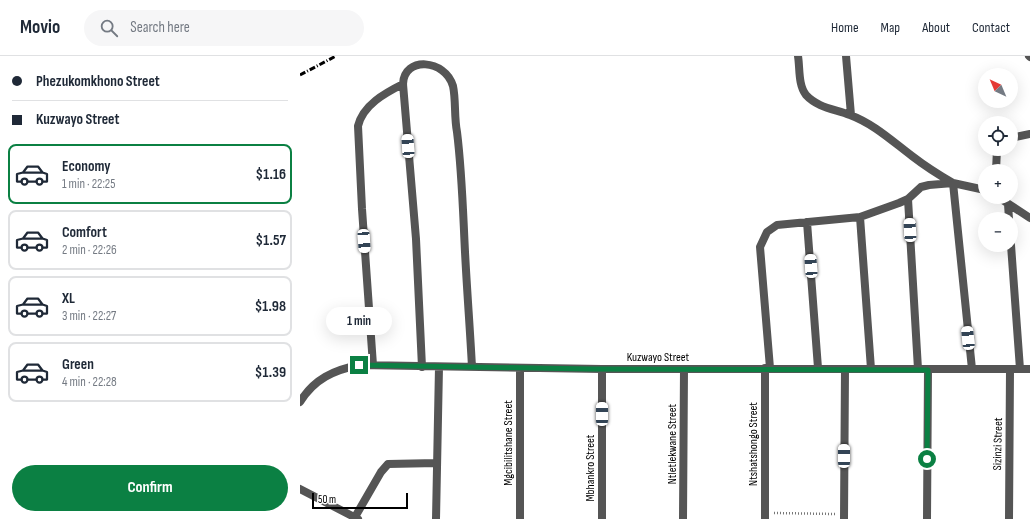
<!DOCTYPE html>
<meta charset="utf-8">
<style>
:root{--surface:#fff;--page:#f6f6f7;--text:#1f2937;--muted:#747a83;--line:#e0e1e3;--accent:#0b8043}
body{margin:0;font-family:"Sofia Sans Condensed",sans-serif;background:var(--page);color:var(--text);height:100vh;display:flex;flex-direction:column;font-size:15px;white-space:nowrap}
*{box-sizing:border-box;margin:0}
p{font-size:13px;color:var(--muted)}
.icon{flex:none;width:22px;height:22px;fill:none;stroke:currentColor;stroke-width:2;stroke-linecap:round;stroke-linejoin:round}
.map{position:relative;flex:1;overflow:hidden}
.side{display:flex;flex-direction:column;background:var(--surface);width:300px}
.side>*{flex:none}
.top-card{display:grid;align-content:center;height:88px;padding:0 12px;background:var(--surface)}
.needle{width:26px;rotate:316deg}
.controls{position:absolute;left:678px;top:12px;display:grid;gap:8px}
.controls a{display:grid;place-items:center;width:40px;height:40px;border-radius:50%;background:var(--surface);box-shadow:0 4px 16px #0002;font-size:20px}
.scale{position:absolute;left:12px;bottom:10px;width:96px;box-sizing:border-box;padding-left:4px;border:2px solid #000;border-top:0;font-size:11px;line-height:14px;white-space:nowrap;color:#000;-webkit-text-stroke:3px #fff;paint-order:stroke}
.end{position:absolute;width:18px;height:18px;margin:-9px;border:5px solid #0b8043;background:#fff;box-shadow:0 0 0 2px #fff}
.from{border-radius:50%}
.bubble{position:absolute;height:28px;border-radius:14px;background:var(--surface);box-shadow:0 4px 16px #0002;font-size:13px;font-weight:700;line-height:28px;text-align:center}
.car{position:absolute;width:12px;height:24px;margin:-12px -6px;border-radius:5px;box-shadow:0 0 3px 1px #0007;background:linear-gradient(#fff 24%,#345 0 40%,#fff 0 76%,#345 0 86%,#fff 0)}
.top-card b{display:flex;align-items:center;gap:14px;height:38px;font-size:15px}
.top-card b+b{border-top:1px solid var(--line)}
.top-card i{width:10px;height:10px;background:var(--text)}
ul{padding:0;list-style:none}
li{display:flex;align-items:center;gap:12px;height:60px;margin:0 8px 6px;padding:0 4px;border:2px solid var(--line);border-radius:8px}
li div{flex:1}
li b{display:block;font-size:15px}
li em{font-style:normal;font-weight:700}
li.current{border-color:var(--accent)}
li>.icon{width:36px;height:36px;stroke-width:1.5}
.cta{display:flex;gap:8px;margin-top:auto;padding:8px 12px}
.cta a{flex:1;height:46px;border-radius:24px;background:var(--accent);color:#fff;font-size:16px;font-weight:700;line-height:46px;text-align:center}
header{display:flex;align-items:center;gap:24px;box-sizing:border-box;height:56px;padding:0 20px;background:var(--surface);border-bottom:1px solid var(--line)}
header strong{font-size:19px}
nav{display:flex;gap:22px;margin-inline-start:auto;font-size:14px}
.search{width:280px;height:36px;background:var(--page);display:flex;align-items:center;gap:10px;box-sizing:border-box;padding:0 14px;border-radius:22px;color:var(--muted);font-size:15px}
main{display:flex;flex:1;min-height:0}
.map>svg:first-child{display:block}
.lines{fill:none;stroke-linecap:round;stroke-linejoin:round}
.path{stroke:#777;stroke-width:2.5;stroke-dasharray:1 2;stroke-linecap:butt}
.minor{stroke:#555;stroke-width:8}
.rail{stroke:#000;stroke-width:3;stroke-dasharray:6 2 1 2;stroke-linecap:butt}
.route{stroke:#0b8043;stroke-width:5}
.labels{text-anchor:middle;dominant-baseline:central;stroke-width:4;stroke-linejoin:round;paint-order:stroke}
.street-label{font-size:12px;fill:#000;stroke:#fff}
</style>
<header>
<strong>Movio</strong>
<div class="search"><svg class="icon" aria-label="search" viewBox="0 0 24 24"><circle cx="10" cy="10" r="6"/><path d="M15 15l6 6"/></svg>Search here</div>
<nav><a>Home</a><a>Map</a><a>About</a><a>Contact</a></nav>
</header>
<main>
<section class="side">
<div class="top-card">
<b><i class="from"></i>Phezukomkhono Street</b>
<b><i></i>Kuzwayo Street</b>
</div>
<ul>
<li class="current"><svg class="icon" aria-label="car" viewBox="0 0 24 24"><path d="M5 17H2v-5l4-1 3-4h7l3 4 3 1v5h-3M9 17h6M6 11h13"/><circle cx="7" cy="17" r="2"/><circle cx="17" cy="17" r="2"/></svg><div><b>Economy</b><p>1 min · 22:25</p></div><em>$1.16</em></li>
<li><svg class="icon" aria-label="car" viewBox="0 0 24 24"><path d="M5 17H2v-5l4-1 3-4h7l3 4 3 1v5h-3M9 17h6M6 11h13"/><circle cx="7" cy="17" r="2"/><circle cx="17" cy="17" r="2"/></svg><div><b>Comfort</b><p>2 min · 22:26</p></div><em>$1.57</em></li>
<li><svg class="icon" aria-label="car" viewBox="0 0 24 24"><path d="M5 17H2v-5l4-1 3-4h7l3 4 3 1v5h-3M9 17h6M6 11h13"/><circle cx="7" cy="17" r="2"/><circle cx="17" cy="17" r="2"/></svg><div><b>XL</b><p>3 min · 22:27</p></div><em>$1.98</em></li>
<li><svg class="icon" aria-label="car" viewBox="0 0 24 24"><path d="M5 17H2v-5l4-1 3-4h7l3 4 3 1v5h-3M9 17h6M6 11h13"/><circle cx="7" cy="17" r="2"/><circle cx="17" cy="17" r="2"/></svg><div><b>Green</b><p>4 min · 22:28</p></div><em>$1.39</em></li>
</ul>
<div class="cta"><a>Confirm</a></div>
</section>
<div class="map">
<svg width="730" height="463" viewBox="0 0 730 463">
<rect width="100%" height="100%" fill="#fff"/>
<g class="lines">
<path class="path" d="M474,457L535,458"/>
<path class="minor" d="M498,0C500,12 498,29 506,39C518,52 535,53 550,59C574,68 592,85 612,100C625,110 639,119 653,127L672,313
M546,0L551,59
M729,0L730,1
M711,82L730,78
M696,115L697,93
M698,141L730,162
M608,143L618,313
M708,148L709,163
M560,161L571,313
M507,166L518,312
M711,189L720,313
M73,309L62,153L58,70C63,49 85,37 103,28
M122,311L116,183L103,28C104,0 145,3 153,30C156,44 154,61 157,76C162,116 163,156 165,196C167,235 170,273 172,311
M465,312V463
M470,312L460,191L467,176L477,169L560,161L599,147L608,143L621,131L629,129L653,127L685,134
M0,346C14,323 34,314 59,309L302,313H730
M0,433L58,463
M55,461L81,416L88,408L137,407
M136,463L139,311
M220,463V312
M302,463V313
M383,463L384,313
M544,463L545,313
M627,463L628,314
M709,463L710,314"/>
<path class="rail" d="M0,19L36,0"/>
</g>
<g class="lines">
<path class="route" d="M59,309L289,313L628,314L627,403"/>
</g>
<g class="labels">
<g class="street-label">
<text x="358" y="301">Kuzwayo Street</text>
<text transform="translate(208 387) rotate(-90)">Mgcibilitshane Street</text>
<text transform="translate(372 388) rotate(-90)">Ntletlekwane Street</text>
<text transform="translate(453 388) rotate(-90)">Ntshatshongo Street</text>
<text transform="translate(698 388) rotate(-89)">Sizinzi Street</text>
<text transform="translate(290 412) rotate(-90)">Mbhankro Street</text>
</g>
</g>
</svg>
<div class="controls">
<a><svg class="needle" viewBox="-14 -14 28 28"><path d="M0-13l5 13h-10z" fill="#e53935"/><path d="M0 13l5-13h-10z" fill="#747a83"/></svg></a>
<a><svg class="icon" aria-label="locate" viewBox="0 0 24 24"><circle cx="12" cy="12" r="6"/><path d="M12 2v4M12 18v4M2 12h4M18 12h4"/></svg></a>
<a>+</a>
<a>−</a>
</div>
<div class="scale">50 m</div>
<i class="end from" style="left:627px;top:403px"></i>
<i class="end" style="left:59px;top:309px"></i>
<div class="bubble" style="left:26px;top:251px;width:66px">1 min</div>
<i class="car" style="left:108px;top:90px;rotate:356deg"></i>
<i class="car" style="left:610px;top:174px;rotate:357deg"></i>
<i class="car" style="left:64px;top:185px;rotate:176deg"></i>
<i class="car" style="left:511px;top:210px;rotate:356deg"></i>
<i class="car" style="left:668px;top:282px;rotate:354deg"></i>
<i class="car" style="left:302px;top:358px;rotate:0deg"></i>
<i class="car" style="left:544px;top:400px;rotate:0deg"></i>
</div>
</main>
